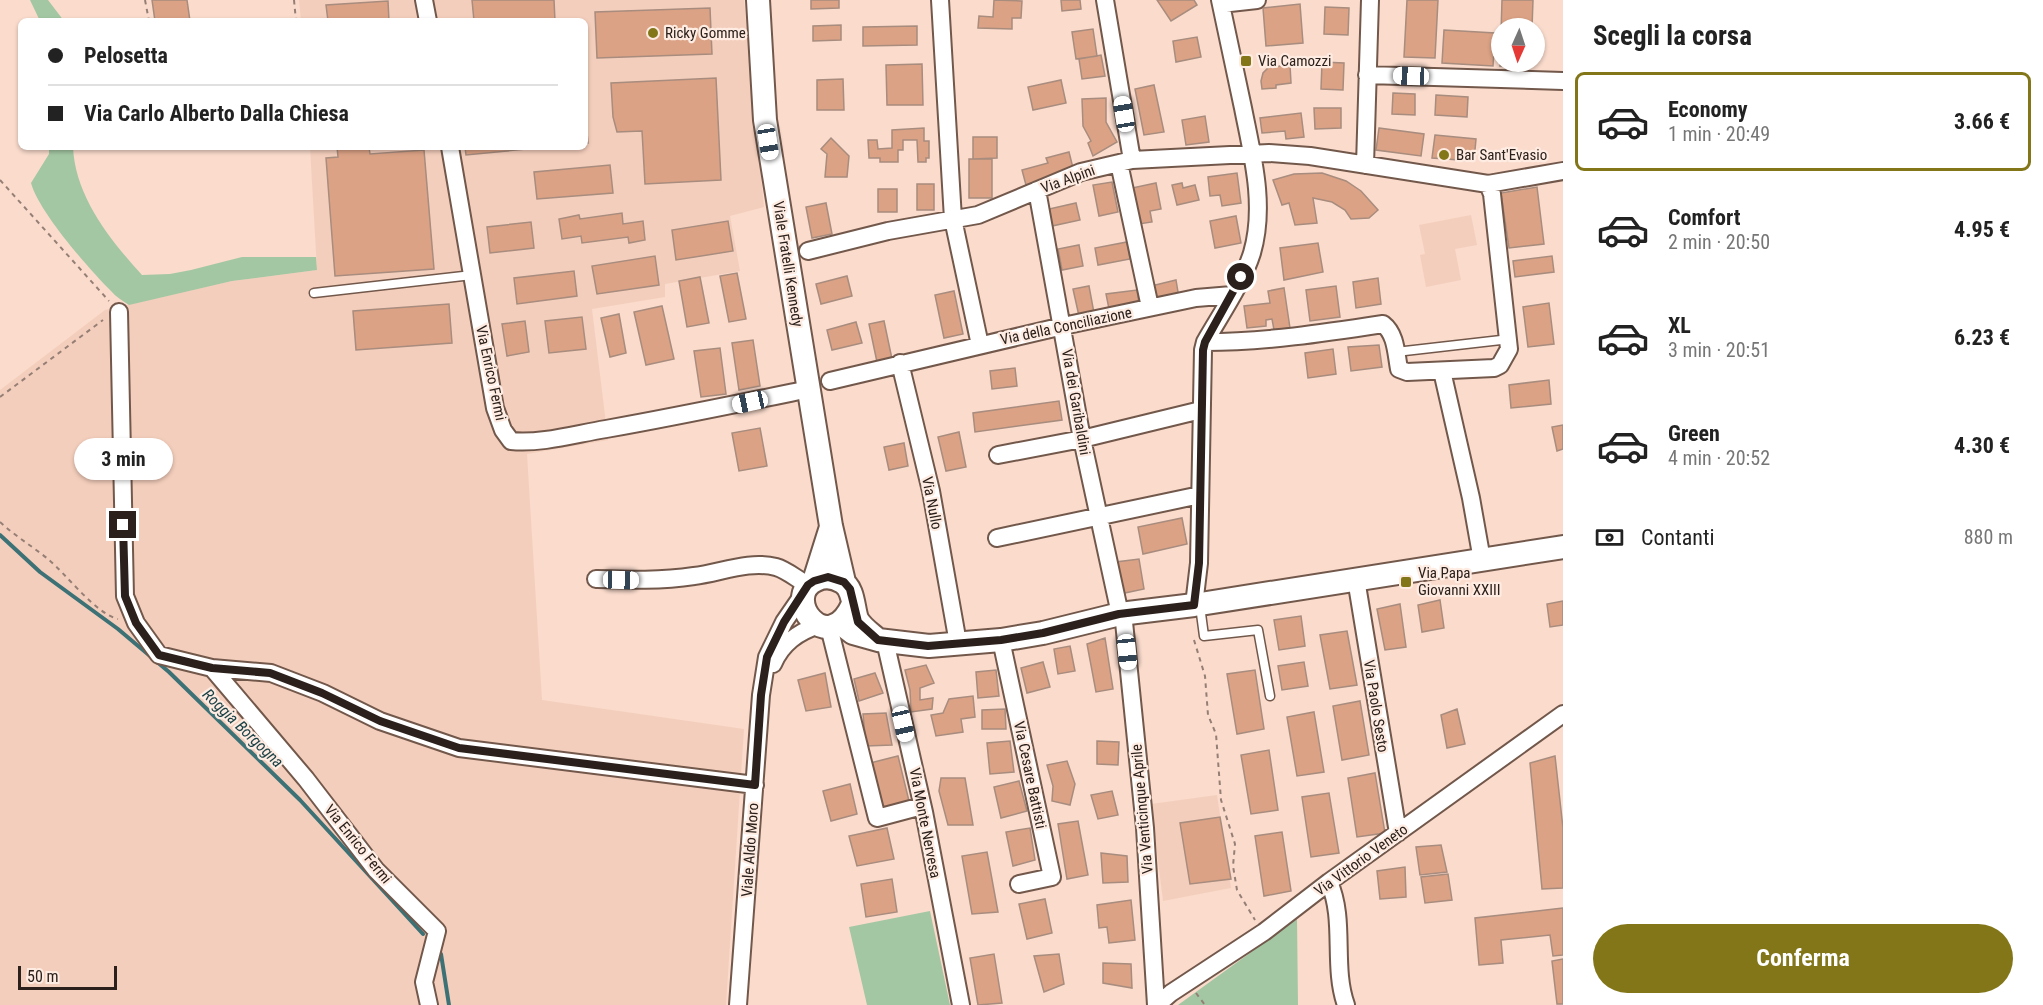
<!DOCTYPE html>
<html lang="it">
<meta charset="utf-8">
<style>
:root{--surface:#fff;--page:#f2f2f2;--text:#222;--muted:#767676;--line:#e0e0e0;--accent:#827619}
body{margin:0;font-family:"Roboto Condensed",sans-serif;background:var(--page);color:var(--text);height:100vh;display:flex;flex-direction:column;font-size:22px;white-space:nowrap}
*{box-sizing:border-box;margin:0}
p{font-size:20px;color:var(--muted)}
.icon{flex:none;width:33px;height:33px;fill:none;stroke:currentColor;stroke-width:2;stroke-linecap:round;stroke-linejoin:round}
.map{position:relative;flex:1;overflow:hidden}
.details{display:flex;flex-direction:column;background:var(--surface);width:480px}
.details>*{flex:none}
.guide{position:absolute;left:18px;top:18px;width:570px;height:132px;border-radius:9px;box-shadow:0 2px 4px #0004;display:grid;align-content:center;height:132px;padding:0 30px;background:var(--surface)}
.needle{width:39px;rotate:183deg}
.fabs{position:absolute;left:1491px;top:18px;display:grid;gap:12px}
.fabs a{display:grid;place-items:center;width:54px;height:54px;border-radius:50%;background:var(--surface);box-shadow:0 2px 4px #0004;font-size:30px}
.scale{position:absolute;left:18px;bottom:15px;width:99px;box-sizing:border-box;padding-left:6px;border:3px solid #2b201b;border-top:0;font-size:16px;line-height:21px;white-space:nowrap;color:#2b201b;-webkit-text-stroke:4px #feece2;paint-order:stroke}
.end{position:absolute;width:27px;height:27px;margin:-14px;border:8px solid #2b201b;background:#fff;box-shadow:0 0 0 3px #fff}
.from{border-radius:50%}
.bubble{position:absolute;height:42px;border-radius:21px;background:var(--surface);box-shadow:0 2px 4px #0004;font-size:20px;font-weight:700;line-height:42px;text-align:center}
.car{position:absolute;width:18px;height:36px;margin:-18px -9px;border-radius:8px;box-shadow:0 0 4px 2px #0007;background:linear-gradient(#fff 24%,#345 0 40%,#fff 0 76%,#345 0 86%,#fff 0)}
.guide b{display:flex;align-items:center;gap:21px;height:57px;font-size:22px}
.guide b+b{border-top:2px solid var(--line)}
.guide i{width:15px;height:15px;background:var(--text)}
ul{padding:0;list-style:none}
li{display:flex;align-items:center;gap:18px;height:99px;margin:0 12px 9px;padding:0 18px;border:3px solid transparent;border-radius:9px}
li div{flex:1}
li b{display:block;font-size:22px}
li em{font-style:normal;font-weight:700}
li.current{border-color:var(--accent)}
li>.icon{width:54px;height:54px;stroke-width:1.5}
h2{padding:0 30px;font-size:27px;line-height:72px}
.pay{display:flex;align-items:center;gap:15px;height:66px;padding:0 30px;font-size:22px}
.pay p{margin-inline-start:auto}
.button{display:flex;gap:12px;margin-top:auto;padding:12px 30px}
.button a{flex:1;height:69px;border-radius:36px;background:var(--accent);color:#fff;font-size:24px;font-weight:700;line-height:69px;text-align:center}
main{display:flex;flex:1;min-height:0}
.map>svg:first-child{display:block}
.built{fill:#f4cebc}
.green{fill:#a3c7a3}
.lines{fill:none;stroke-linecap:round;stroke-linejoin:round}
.stream{stroke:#3c7176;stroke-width:4}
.building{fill:#dba285;stroke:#a88c7e;stroke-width:1.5}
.lane-casing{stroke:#72584b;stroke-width:11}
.street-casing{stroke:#72584b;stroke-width:20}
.secondary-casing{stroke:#72584b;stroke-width:26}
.path{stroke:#957f75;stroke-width:2;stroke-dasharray:4.5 4.5;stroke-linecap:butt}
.lane{stroke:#fff;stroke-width:8}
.street{stroke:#fff;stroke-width:16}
.secondary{stroke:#fff;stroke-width:22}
.route{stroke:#2b201b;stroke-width:8}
.poi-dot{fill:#827619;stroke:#feece2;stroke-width:2}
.labels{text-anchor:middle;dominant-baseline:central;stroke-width:4.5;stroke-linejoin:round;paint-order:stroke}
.poi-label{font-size:15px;fill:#2b201b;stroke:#feece2;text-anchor:start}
.street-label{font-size:15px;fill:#2b201b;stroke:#feece2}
.water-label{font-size:16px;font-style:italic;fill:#193f44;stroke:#feece2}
</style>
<main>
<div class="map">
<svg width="1563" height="1005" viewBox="0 0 1563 1005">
<rect width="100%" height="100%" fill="#fadbcc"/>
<path class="built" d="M299,0H744L764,207L730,216L740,271L665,284V297L592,309L608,440L527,454L542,700L744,729L726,1005H0V390L105,310L232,281L317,270L310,147H585V21H301Z
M1471,215L1477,245L1455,249L1461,280L1426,287L1420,255L1425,254L1419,225Z
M1217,795L1231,888L1163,901L1151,804Z"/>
<path class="green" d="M30,0H48L64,21H40Z
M49,147H73C75,196 110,240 142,275L170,274L191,270L242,257H316L317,270L232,281L129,305C123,301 116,297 111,291C88,268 39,212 31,183L49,154Z
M930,911L950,1005H867L849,927Z
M1297,919L1298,1005H1178Z"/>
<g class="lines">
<path class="stream" d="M0,535L40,572L118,629L169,672L300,800L423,934
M441,954L449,1005"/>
</g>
<path class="building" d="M152,0H187L190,21H155Z
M472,0H554L555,21H474Z
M811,0H839V8L811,9Z
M994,0L1022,1L1021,18H1012V29L978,28L979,16L993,17Z
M1061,0H1080L1081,9L1062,11Z
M1157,0H1194L1197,5L1171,21Z
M1407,0H1438L1435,58L1404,57Z
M1502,0H1533L1532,28H1502V62H1531V67L1500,66Z
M388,1L389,21H328L326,5Z
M1300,4L1303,43L1266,46L1263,8Z
M1325,7L1349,8L1348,35L1324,34Z
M710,8L712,54L597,58L595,12Z
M841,25V40L813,41V26Z
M917,26V45L863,46V27Z
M1093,29L1097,56L1076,59L1072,32Z
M1444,30L1495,33L1493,66L1442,63Z
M1197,37L1201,57L1176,62L1173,41Z
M1101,55L1105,76L1082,79L1079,59Z
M1322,62L1344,63L1343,90L1321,89Z
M922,64L923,105H887L886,65Z
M1290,65L1291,83L1276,85V88L1262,89L1261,81L1263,73L1269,67Z
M716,78L721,180L645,184L642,131L617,132L613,117L611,83Z
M843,79L844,110H817V80Z
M1061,80L1066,103L1033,110L1028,87Z
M1154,85L1164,132L1144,135L1135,89Z
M1393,93L1415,94V115L1392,114Z
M1436,95L1468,97L1467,117L1435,115Z
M1106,98V122L1117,142L1093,156L1088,143L1091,141L1083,126L1082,99Z
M1314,108H1341V128L1315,129Z
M585,111L588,143H585Z
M1301,113L1304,137L1286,139L1285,131L1262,133L1260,118Z
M1205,116L1209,142L1186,145L1182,120Z
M924,128V141H929V158H926V162H918L917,140H903V150H898V162H880V158H869L868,140H877L878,149L892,148V130Z
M1379,128L1424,134L1421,156L1376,150Z
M1435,135L1476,139L1474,161L1432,158Z
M973,137H997V158L973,159Z
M831,138L849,156L847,177H825L827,154L821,149Z
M337,147H369L370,154L424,150L434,269L335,276L326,158L338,157Z
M465,147H547L466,155Z
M1069,152L1074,172L1026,185L1022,170L1048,163L1046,158Z
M969,159H992V198H969Z
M610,165L613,193L537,199L534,172Z
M1237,173L1241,203L1222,206L1220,195L1210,196L1208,177Z
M1322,173L1346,181L1361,191L1378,210L1369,218L1351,219L1345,210L1332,202L1313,198L1317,223L1295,225L1289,203L1282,205L1273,180L1294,174Z
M1112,182L1118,212L1099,216L1093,185Z
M1156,183L1161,209L1150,211L1152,222L1139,224L1132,188Z
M1182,183L1183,188L1195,185L1199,200L1177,205L1172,185Z
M917,184H934V210H917Z
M1537,187L1544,244L1509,248L1501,193Z
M878,189H897V212H878Z
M826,203L832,234L812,238L806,207Z
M1076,203L1080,220L1052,226L1049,209Z
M622,213L623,224L643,221L645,240L629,243L628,237L582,243L581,236L562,239L559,219L579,215L580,219Z
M1236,216L1241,243L1215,248L1210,221Z
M728,221L733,251L676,260L672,230Z
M531,222L534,248L490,253L487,227Z
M1127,242L1130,259L1098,265L1095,248Z
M1318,243L1323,272L1284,280L1280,248Z
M1079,245L1083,266L1062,270L1058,249Z
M655,256L659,285L597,294L592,266Z
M1552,256L1554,272L1515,277L1513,261Z
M574,271L577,296L517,304L514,278Z
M737,273L746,319L729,322L720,276Z
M847,276L852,296L821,304L816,284Z
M700,277L709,323L687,327L679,281Z
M1378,278L1381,304L1356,308L1353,282Z
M1176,280L1179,298L1154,303L1151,286Z
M1089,286L1094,313L1079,316L1073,289Z
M1336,286L1340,317L1310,321L1306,290Z
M1284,288L1290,328L1274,330L1272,319L1266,320V326L1247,328L1244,306L1270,303L1268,291Z
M1137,290L1139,304L1109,309L1106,294Z
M954,291L963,334L944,338L935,295Z
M1549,303L1554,344L1528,347L1523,307Z
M449,304L452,343L356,350L353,311Z
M662,306L674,359L646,365L634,312Z
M619,314L626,353L610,357L601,318Z
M582,317L586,349L549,353L545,321Z
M525,321L529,352L507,356L502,324Z
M884,321L892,359L877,362L869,324Z
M856,322L862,343L832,350L827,330Z
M753,340L760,386L739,390L732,343Z
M1379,345L1382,367L1351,371L1348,347Z
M720,348L726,394L701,397L694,351Z
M1333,349L1336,374L1308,378L1305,353Z
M1015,368L1017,386L992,389L990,371Z
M1549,380L1551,404L1511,408L1509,385Z
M1059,401L1062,420L975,432L973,413Z
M1563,425V449L1557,451L1552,427Z
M760,428L767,466L739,471L732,433Z
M959,432L966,467L946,471L938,437Z
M904,443L908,466L889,470L884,447Z
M1182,518L1187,544L1143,554L1138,527Z
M1139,559L1144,589L1120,594L1116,562Z
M1440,600L1444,628L1422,632L1418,605Z
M1563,601V625L1550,627L1547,604Z
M1400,604L1406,647L1385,650L1377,609Z
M1301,616L1305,646L1279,650L1274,620Z
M1347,631L1357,685L1330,689L1320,635Z
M1105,638L1113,689L1096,692L1087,644Z
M1070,646L1075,671L1058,674L1054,649Z
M1043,662L1050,687L1027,693L1021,668Z
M1304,662L1308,686L1282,690L1278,666Z
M926,665L934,683L920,688V700L933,698L932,709L911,712L910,690L905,670Z
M996,670L999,696L978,698L976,672Z
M1255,670L1264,729L1237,734L1227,674Z
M825,673L831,707L806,711L798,680Z
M875,673L883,693L859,701L854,679Z
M973,696L975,717L961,719L963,732L936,736L931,715L943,713L949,699Z
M1360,701L1369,755L1342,760L1333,706Z
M1005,709L1006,729H982V710Z
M1457,709L1465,744L1447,748L1441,715Z
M1314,712L1324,772L1297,776L1287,717Z
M886,713L892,745L866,746L863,714Z
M1010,741L1014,772L990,774L987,743Z
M1097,741L1119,742L1118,765L1097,764Z
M1269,750L1278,810L1251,814L1241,755Z
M898,756L909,801L881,808L870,763Z
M1555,756L1563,828V888L1542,889L1530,763Z
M1067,761L1075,784L1070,805L1052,801L1053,786L1047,765Z
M1375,773L1385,833L1357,837L1348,778Z
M941,778H965L973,825H948L939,791Z
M1019,781L1027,811L1001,818L994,787Z
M850,784L857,814L831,821L823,791Z
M1112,791L1118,815L1098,819L1091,795Z
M1329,793L1339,853L1311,857L1302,797Z
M1220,817L1231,879L1190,884L1180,823Z
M1078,821L1088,875L1067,879L1058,824Z
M887,828L894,859L857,866L849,836Z
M1030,828L1035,860L1013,866L1006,832Z
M1282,832L1291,891L1264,896L1255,836Z
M1441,845L1447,872L1420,875L1416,847Z
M987,852L998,912L972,914L962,856Z
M1101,853L1127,856L1128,882L1103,883Z
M1405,867L1406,897L1380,899L1377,871Z
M1448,874L1452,900L1425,903L1421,877Z
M892,879L897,912L866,917L861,884Z
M1045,899L1052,933L1027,939L1019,904Z
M1131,900L1135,940L1109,943L1107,927L1099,928L1097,905Z
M1563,908V955L1553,956L1550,935L1501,940L1503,963L1479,965L1475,918Z
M994,954L1002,1003L978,1005L970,958Z
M1059,954L1064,984L1044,992L1034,956Z
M1563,959V1004H1557L1552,961Z
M1103,963L1131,964L1132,988L1103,983Z"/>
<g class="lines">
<defs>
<path id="lane" d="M314,293L472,275
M1396,352L1501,340
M1200,606L1204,636L1258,630L1270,696"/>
<path id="street" d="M424,0L428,21
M940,0L953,219L980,345
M1105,0L1132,160
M1221,4L1257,0
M1367,75L1563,81
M450,147L495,408L503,430L511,441C542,444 575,434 606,429C674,417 741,403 809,389
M1119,163L1150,307
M1365,165L1370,0
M1037,190L1082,439L1120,614L1124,622L1145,828L1156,1005
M808,251L888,231L978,215L1081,172L1132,160L1269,153L1310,156L1488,184L1563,171
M119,312L125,596L136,623L159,655L212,668L271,673L323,693L380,721L459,748L755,785
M1205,342C1265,342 1324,333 1383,324C1396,334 1396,353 1399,369L1407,372L1494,368L1500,365L1509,349L1492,194L1488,184
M900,363L931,491L958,643
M1442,371L1471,498L1482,560
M830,381L1063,326L1196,298L1232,295
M998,455L1082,439L1201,410
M997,538L1200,495
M596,579C629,580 661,581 694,576C720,573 749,560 776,567C787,570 798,580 808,585
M1356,579L1398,833
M1194,605L1199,563L1203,350L1205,342C1221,314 1243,282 1252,253C1266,205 1252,154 1243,108C1235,72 1228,36 1220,0
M829,627L877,818L922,806
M1001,640L1052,877L1019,884
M885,641L924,812L961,1005
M773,664C782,643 798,632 819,625
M212,668L306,779L376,870L437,931L424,982L429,1005
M1329,882C1346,920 1332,966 1346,1005
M738,1005L761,695L767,657L784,622L804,593
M1157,1005L1171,993L1264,932L1329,882L1563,714"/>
<path id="secondary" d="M758,0L765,120L831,526L844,582
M814,581L831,527
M853,604C827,661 780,596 816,580C824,576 834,577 842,582C854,588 853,608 857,619C861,627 870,633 877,639
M840,623L853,633L878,640L929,646L1001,640L1043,633L1120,614L1194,605L1563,547"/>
</defs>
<use href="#lane" class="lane-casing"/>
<use href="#street" class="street-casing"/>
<use href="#secondary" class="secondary-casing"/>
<path class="path" d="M145,0L149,21
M294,0L296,21
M0,180L109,301
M0,397L103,320
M0,522C15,536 32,546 48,559C66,574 96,614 118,619
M1194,640L1205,676L1208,715L1216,734L1221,800L1235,844L1233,866L1237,890L1255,920
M1196,993L1205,1005"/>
<use href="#lane" class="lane"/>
<use href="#street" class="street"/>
<use href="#secondary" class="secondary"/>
</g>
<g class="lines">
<path class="route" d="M123,525L125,596L136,623L159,655L212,668L270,673L322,693L380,721L459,748L755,785L761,695L767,657L784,622L808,585L814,581L828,577L844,582L850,589L858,622L878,640L928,646L1001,640L1043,633L1119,614L1194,605L1199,563L1203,350L1205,342L1241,277"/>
</g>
<g class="poi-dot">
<circle cx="653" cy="33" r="6"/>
<rect x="1240" y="55" width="12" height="12" rx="3"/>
<circle cx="1444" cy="155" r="6"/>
<rect x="1400" y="576" width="12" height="12" rx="3"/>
</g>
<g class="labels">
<g class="poi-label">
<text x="665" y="33">Ricky Gomme</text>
<text x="1258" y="61">Via Camozzi</text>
<text x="1456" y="155">Bar Sant'Evasio</text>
<text x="1418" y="573">Via Papa<tspan x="1418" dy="17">Giovanni XXIII</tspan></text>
</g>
<g class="street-label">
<text transform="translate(1068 179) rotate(-20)">Via Alpini</text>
<text transform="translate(788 264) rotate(81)">Viale Fratelli Kennedy</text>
<text transform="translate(1066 326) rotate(-12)">Via della Conciliazione</text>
<text transform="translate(491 373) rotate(78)">Via Enrico Fermi</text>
<text transform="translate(1076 402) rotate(80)">Via dei Garibaldini</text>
<text transform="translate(932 503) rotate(79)">Via Nullo</text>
<text transform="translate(1376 706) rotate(81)">Via Paolo Sesto</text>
<text transform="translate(1030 775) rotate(78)">Via Cesare Battisti</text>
<text transform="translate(1142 809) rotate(-95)">Via Venticinque Aprile</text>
<text transform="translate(925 823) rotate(79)">Via Monte Nervesa</text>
<text transform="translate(358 844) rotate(51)">Via Enrico Fermi</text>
<text transform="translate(750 850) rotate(-86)">Viale Aldo Moro</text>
<text transform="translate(1361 860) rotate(-36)">Via Vittorio Veneto</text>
</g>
<g class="water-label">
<text transform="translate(243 728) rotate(44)">Roggia Borgogna</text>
</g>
</g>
</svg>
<div class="fabs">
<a><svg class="needle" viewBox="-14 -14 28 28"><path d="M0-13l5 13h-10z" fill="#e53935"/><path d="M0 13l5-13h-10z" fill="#767676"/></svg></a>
</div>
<div class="scale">50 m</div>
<i class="end from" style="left:1241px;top:277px"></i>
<i class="end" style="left:123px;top:525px"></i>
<div class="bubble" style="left:74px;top:438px;width:99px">3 min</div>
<i class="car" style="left:1411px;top:76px;rotate:272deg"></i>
<i class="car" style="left:1124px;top:114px;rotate:351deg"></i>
<i class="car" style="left:768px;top:142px;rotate:171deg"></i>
<i class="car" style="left:750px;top:402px;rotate:258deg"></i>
<i class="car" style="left:621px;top:580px;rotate:91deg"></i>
<i class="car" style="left:1127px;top:652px;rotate:174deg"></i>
<i class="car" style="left:903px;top:724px;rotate:167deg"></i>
<div class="guide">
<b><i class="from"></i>Pelosetta</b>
<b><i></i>Via Carlo Alberto Dalla Chiesa</b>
</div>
</div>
<section class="details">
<h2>Scegli la corsa</h2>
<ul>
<li class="current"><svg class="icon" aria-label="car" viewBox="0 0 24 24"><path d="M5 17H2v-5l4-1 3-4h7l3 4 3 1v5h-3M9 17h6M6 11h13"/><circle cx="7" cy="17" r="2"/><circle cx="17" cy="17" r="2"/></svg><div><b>Economy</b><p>1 min · 20:49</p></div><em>3.66 €</em></li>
<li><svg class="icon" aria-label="car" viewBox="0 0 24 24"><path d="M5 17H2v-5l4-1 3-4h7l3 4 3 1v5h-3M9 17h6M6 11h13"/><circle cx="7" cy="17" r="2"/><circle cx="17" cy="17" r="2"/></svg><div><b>Comfort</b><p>2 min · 20:50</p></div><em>4.95 €</em></li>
<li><svg class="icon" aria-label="car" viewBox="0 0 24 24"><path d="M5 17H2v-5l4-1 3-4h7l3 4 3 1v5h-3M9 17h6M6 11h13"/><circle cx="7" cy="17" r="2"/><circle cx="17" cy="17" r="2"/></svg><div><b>XL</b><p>3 min · 20:51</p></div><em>6.23 €</em></li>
<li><svg class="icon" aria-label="car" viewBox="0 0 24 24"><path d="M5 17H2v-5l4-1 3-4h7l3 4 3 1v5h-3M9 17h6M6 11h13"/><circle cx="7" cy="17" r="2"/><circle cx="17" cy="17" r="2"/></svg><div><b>Green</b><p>4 min · 20:52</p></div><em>4.30 €</em></li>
</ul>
<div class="pay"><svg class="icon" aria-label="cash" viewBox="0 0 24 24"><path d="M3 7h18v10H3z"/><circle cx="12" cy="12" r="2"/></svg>Contanti<p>880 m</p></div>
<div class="button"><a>Conferma</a></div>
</section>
</main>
